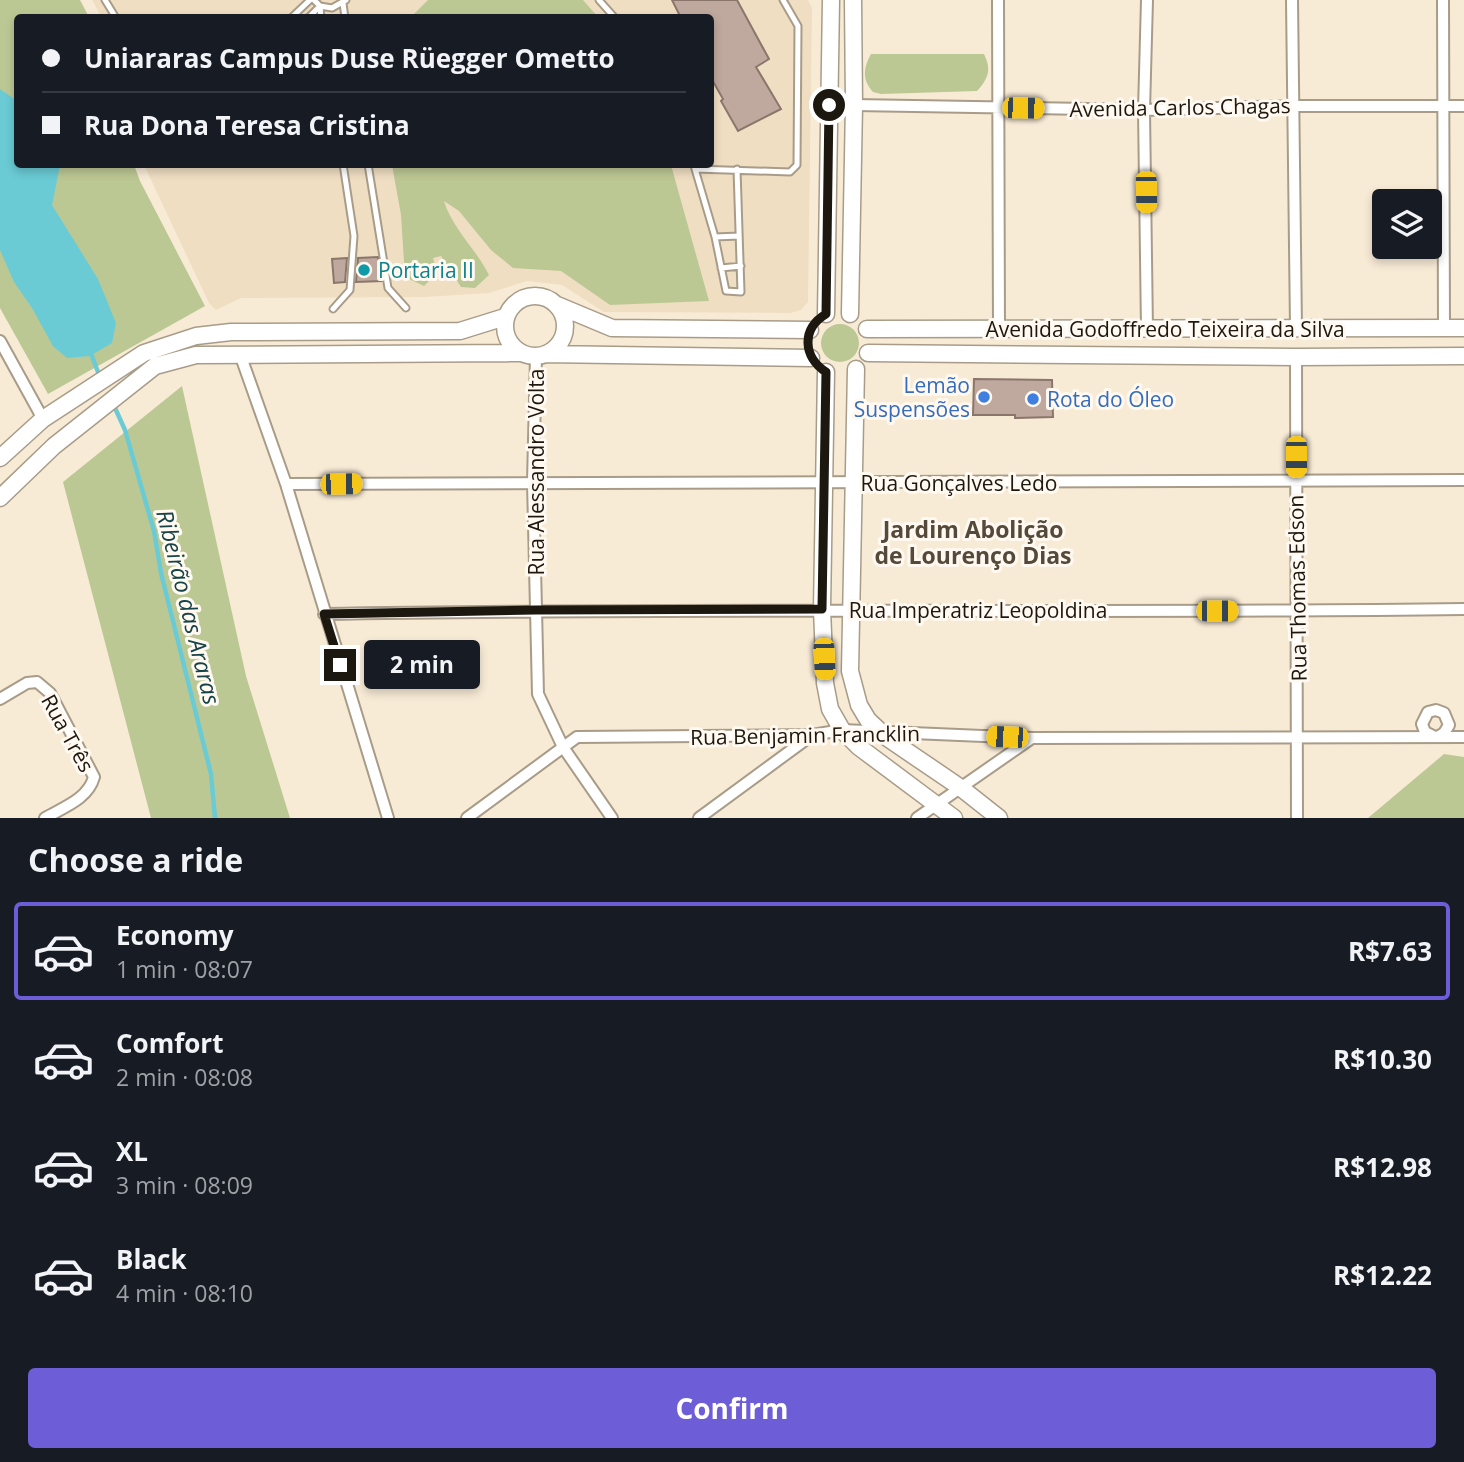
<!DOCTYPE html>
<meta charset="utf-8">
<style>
:root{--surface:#171b24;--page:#242831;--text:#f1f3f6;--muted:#9ea1a6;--line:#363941;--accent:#6d5dd7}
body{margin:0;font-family:"Open Sans",sans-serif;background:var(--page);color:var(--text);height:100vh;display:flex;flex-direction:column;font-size:26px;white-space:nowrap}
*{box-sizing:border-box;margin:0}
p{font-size:23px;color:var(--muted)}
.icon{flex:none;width:38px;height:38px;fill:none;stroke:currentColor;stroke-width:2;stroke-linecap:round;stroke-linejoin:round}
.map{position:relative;height:818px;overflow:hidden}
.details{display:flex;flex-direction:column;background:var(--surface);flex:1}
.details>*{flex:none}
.top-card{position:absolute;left:14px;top:14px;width:700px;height:154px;border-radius:7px;box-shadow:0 4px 10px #0003;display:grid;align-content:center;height:154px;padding:0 28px;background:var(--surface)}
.buttons{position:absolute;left:1372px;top:189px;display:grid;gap:14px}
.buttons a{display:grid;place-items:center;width:70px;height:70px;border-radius:7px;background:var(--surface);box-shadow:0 4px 10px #0003;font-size:35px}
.end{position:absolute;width:32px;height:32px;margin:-16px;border:9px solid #1c1810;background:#fff;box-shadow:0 0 0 4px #fff}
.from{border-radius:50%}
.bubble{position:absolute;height:49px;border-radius:7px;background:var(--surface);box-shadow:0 4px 10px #0003;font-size:23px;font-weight:700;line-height:49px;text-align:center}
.car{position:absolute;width:21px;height:42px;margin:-21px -10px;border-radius:9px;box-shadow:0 0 5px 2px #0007;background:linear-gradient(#f5c518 24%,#345 0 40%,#f5c518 0 76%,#345 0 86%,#f5c518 0)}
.top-card b{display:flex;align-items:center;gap:24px;height:66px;font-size:26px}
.top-card b+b{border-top:2px solid var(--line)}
.top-card i{width:18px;height:18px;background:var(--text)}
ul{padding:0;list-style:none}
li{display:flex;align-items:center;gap:21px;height:98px;margin:0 14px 10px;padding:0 14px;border:4px solid transparent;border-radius:7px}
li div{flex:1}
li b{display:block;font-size:26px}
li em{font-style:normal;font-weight:700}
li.active{border-color:var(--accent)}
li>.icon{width:63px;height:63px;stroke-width:1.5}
h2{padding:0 28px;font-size:32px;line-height:84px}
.action{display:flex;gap:14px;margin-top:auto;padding:14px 28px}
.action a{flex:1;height:80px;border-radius:7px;background:var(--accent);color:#fff;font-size:28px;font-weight:700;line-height:80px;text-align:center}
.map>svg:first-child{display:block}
.built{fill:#f0dec3}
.green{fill:#bcc894}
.water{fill:#6acbd5}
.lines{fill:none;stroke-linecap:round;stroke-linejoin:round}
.stream{stroke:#6acbd5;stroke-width:4.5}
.building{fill:#bfa89d;stroke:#8b766b;stroke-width:2}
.lane-casing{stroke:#a89c89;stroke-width:9}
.street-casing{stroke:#a89c89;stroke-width:14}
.secondary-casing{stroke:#a89c89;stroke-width:19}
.lane{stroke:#fff;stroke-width:5}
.street{stroke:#fff;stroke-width:10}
.secondary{stroke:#fff;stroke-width:16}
.route{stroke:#1c1810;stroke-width:9}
.culture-dot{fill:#0f9aa8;stroke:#fff9f1;stroke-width:2.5}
.shop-dot{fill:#3f7fe0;stroke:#fff9f1;stroke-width:2.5}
.labels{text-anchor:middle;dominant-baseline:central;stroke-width:6;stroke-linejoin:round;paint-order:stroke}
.street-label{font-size:21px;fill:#1c1810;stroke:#fff9f1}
.culture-label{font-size:21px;fill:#0d838f;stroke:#fff9f1;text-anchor:start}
.shop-label{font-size:21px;fill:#366cbe;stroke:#fff9f1;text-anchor:end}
.neighbourhood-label{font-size:23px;font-weight:bold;fill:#554a39;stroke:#fff9f1}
.water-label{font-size:23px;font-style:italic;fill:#164348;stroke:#fff9f1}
</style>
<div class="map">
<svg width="1464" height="818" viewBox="0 0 1464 818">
<rect width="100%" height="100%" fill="#f8ebd6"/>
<path class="built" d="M92,0H808L812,8L808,302L801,310L791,313L604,312L562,285L527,281L489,293L425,297L241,298L216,310L209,303L144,165L710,164V18H102Z"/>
<path class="green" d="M0,0H80L89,17L18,18V164L134,165L140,181L205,306L48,394L0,308Z
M428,0H583L598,17H411Z
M871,54H984C992,70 988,79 977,91L881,94L873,92C862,80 863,68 871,54Z
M392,165H671L709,301L610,305L561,271L513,268L491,250L459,211L444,201C452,228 476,249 489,275L475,288L461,287L441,256L433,258L437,273L424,286L405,277L401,215Z
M821 343a19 19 0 1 1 38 0a19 19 0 1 1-38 0Z
M182,386L246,676L290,818H151L63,482Z
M1444,754L1464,757V818H1368Z"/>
<path class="water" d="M0,89L17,101L18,164L60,165L52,205L98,279L116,323L112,343L90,356L67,358L53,346L32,308L14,282L0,250Z"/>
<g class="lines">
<path class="stream" d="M90,351L98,372
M115,408L125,430L154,531L161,573L211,774L215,818"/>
</g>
<path class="building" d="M672,0H737L769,59L756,67L781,109L738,131L721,101L723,99L710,76V18H681Z
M378,257L382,281L356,282L358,258Z
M347,258L345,282L334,283L332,259Z
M974,379L1052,380L1053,417L1015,418V415H973Z"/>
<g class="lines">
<defs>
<path id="lane" d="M105,0L116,18
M314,0L320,6L332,8L346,0
M599,0L615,18
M343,3L345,18
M320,6L321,18
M291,18L310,0
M308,18L320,6
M368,164L388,288L406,308
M694,164L695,169L790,172L797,165L798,26L783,0
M695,169L715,237L726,291L741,292L737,169
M715,237L739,236
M721,268L741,266
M333,309L350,290L354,236L343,164"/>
<path id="street" d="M998,0L999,330
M1147,0L1144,110L1147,330
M1292,0L1296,328
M1443,0L1444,328
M854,105L1144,110L1294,106H1464
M0,341L43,419
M240,354L286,484L388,818
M536,356L533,482L538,694L563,747L612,818
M1296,357L1297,818
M286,484L1464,480
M324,614C704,607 1084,614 1464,609
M0,699L27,683L37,682L50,693L94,777C88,799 64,807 45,818
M1433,736L1425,732L1422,724L1428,712L1436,710L1444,713L1449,725L1444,733L1437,737
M467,818L577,737L812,735L842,730L1032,738L1464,737
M699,818L812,735
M917,818L1032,738"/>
<path id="secondary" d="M505 326a30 30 0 1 1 60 0a30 30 0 1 1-60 0Z
M557,305L612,328L810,330
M826,314L831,0
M850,314L854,105L853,0
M867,329L1464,328
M868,353L1296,357L1464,356
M546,354L811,358
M856,369L850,671L859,705L868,720L886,737L961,788L999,818
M826,372L822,609L825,683L830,709L842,730L859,747L954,818
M0,458L43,419L144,353L196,336L231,332L460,331L505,317
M0,498L54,446L155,366L196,355L521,353"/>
</defs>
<use href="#lane" class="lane-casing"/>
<use href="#street" class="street-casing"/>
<use href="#secondary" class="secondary-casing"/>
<use href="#lane" class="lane"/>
<use href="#street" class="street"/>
<use href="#secondary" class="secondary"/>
</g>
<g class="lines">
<path class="route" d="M340,665L324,614L535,610L822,609L826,372C803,357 801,329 826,314L829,105"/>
</g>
<circle class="culture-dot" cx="364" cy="270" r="7"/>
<g class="shop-dot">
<circle cx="984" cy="397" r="7"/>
<circle cx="1033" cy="399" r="7"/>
</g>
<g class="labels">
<g class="street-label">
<text transform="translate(1180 107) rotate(-1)">Avenida Carlos Chagas</text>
<text x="1165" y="329">Avenida Godoffredo Teixeira da Silva</text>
<text transform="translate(536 472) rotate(-90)">Rua Alessandro Volta</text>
<text x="959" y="483">Rua Gonçalves Ledo</text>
<text transform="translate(1297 588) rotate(-91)">Rua Thomas Edson</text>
<text x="978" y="610">Rua Imperatriz Leopoldina</text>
<text transform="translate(68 733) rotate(61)">Rua Três</text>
<text transform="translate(805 735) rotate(-1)">Rua Benjamin Francklin</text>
</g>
<g class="culture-label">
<text x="378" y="270">Portaria II</text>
</g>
<g class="shop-label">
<text x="970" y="385">Lemão<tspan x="970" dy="24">Suspensões</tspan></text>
<text x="1047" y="399" text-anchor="start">Rota do Óleo</text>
</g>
<g class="neighbourhood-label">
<text x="973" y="529">Jardim Abolição<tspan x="973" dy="26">de Lourenço Dias</tspan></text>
</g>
<g class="water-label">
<text transform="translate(189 607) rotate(76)">Ribeirão das Araras</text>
</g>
</g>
</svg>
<div class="buttons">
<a><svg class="icon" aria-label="layers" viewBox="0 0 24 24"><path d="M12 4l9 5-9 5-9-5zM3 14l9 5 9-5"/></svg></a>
</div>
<i class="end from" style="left:829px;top:105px"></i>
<i class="end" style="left:340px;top:665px"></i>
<div class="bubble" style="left:364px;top:640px;width:116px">2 min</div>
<i class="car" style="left:1023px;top:108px;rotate:91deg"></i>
<i class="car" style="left:1146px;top:192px;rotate:179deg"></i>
<i class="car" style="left:1296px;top:457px;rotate:180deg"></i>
<i class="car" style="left:341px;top:484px;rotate:89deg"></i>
<i class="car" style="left:1217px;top:611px;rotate:90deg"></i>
<i class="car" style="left:824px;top:659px;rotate:177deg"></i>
<i class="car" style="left:1007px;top:737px;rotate:272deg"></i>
<div class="top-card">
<b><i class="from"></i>Uniararas Campus Duse Rüegger Ometto</b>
<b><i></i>Rua Dona Teresa Cristina</b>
</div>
</div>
<section class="details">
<h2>Choose a ride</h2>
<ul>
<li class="active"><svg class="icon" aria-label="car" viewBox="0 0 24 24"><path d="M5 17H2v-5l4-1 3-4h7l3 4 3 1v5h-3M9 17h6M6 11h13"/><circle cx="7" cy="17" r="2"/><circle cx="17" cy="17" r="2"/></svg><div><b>Economy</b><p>1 min · 08:07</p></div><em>R$7.63</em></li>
<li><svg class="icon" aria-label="car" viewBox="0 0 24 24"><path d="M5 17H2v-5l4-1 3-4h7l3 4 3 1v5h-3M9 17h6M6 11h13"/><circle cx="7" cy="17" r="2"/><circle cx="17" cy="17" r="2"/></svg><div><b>Comfort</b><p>2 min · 08:08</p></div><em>R$10.30</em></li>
<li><svg class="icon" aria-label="car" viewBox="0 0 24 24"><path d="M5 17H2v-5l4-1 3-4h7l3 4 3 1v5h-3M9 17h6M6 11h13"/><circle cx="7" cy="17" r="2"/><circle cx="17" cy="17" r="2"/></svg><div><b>XL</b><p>3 min · 08:09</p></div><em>R$12.98</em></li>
<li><svg class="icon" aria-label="car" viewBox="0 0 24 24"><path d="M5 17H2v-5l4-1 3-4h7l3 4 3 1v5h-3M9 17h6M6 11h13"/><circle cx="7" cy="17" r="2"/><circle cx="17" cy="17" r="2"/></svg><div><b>Black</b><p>4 min · 08:10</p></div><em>R$12.22</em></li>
</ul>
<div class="action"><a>Confirm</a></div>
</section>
